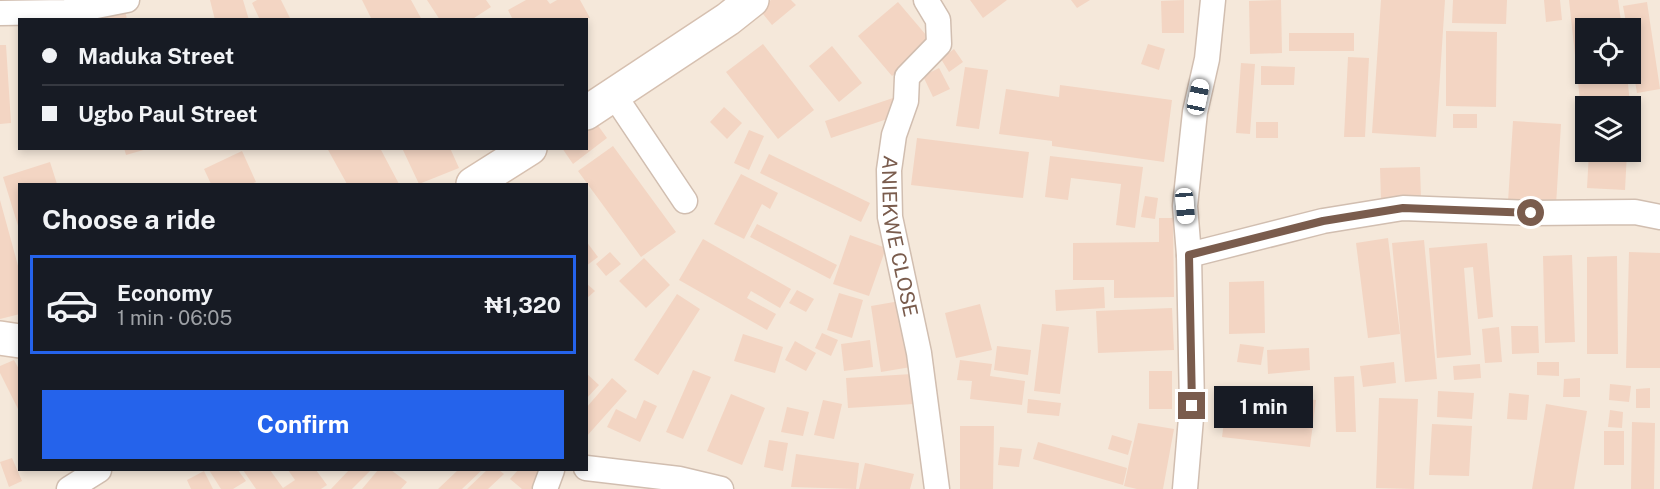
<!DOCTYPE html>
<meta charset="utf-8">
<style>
:root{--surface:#171b24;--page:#20242c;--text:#f1f3f6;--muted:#9ea1a6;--line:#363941;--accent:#2563eb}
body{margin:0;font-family:"Public Sans",sans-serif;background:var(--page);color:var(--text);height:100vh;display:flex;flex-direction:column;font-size:22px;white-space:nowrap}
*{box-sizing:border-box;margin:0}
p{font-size:20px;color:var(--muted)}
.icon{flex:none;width:33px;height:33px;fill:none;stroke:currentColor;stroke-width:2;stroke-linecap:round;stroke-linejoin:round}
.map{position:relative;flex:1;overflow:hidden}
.details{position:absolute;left:18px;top:183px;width:570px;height:288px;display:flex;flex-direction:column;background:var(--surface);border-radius:0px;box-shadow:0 3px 9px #0003}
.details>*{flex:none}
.guide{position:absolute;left:18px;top:18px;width:570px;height:132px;border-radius:0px;box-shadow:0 3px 9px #0003;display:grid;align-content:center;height:132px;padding:0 24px;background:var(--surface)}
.buttons{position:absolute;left:1575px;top:18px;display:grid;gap:12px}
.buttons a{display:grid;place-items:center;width:66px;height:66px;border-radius:0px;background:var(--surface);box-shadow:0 3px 9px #0003;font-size:30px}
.end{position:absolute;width:27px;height:27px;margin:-14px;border:8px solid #7a5c4d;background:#fff;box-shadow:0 0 0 3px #fff}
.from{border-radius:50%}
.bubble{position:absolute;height:42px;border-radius:0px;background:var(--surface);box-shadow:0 3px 9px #0003;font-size:20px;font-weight:700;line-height:42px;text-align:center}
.car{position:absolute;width:18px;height:36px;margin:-18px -9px;border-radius:8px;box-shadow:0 0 4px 2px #0007;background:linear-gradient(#fff 24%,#345 0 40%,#fff 0 76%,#345 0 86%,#fff 0)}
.guide b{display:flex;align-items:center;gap:21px;height:57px;font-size:22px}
.guide b+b{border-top:2px solid var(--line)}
.guide i{width:15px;height:15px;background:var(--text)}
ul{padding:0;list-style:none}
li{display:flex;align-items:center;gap:18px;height:99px;margin:0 12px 9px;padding:0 12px;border:3px solid transparent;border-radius:0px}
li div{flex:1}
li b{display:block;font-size:22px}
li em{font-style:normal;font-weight:700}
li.selected{border-color:var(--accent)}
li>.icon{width:54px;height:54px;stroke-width:1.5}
h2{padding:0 24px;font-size:27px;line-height:72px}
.primary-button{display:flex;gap:12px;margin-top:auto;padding:12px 24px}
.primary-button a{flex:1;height:69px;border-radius:0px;background:var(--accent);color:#fff;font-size:24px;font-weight:700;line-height:69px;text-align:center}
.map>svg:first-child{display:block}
.residential{fill:#f5e8da;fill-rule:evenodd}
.building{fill:#f3d5c3}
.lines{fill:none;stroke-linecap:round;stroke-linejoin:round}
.minor-casing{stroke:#d1beb0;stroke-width:27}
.secondary-casing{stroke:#d6c0b0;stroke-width:36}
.minor{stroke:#fff;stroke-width:24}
.secondary{stroke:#fff;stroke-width:33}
.route{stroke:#7a5c4d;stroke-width:8}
.labels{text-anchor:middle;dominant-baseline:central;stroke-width:6;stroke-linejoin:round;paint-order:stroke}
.street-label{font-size:20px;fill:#7a5c4d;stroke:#fffaf3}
</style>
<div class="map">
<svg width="1660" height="489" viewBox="0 0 1660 489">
<rect width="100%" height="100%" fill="#fdf6ec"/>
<path class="residential" d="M0,0H1660V489H0ZM20,20H586V148H20ZM1586,28H1630V74H1586ZM1586,106H1630V152H1586ZM20,184H586V470H20Z"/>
<path class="building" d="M210,0H243L249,20H215Z
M257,0H281L291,20H260L252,3Z
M362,0H411L422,20H372Z
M427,0H486L491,7L471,20H440Z
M526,0H547L550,4L557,0H580L590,18L513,20L508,10Z
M771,0H791L796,5L772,25L759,9Z
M970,0H1007L983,18Z
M1071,0H1090L1077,8Z
M1184,0V33H1162L1161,1Z
M1281,0L1282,53L1250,54L1249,1Z
M1381,0H1445L1436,137L1372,133Z
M1453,0H1507L1506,24L1452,23Z
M1544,0H1560L1562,20L1546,22Z
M1569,0H1618L1622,28H1586V74H1627L1630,104L1586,106V109L1581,110Z
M898,2L932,42L892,76L858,36Z
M1647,2L1660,89L1637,93L1630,52V28H1627L1623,6Z
M125,9L127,20H98L97,15Z
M1446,31L1497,32L1496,107L1446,106Z
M1289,33H1354V51H1289Z
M763,44L814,110L778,139L726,72Z
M1148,44L1165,49L1159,70L1141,64Z
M0,45H6L11,123L0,124Z
M832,46L862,83L839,102L809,66Z
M954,49L963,62L949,72L941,59Z
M1348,57L1369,58L1365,137H1344Z
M1241,63L1255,64L1250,134L1236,133Z
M1261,66L1295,67L1294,85H1261Z
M965,67L988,70L979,129L956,126Z
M939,68L950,89L933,97L923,76Z
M1060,85L1172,100L1164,162L1052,146V141L999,134L1006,89L1059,97Z
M893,98L899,115L831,138L825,121Z
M724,107L742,123L727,139L710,122Z
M1453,114H1477V128H1453Z
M594,120L607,138L573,164L562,148H586V126Z
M1513,121L1561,124L1556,205L1508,202Z
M1256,122H1278V138H1256Z
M749,130L764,136L749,170L734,163Z
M917,138L1029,152L1023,198L911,185Z
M613,146L676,232L641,257L578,171Z
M124,148H147V149L126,155Z
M327,148H380L399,184H347Z
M402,148H450L459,168L419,184Z
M242,151L256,182L251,184H211L204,169Z
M1589,152H1627L1625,190L1587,188Z
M769,154L870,203L861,222L760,173Z
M1050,156L1143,167L1135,228L1116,225L1121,184L1071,178L1068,200L1045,197Z
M50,162L57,184H20L19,229L3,177Z
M1420,167L1421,198L1381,200L1380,168Z
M741,174L778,193L770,209L762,204L744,239L714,224Z
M1145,196L1158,198L1155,219L1141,217Z
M0,200L20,273V314L0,319Z
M1159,218H1173L1174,297L1114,298V280H1073V243L1159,242Z
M757,224L837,265L830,279L750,237Z
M850,235L886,248L869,296L833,284Z
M1388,238L1400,334L1368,338L1356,243Z
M703,239L791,289L780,308L751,291L747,298L776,314L767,330L679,280Z
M1424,240L1437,379L1405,382L1392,243Z
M586,241L598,257L586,266Z
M1487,243L1493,317L1478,319L1473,267L1464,268L1471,355L1437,358L1429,248Z
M610,252L621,264L606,276L596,264Z
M1629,252L1660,253V368H1626Z
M1572,255L1575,342L1545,343L1543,256Z
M1617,256L1618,354H1587V257Z
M644,258L670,285L646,308L619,281Z
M1264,281L1265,333L1229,334V282Z
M586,283L595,291L586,299Z
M1104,287L1105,308L1056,311L1055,290Z
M797,290L814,299L806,312L789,303Z
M839,293L863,300L852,338L827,330Z
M677,294L700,309L658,375L634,360Z
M900,301L911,367L881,372L871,306Z
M980,304L992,350L956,358L945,313Z
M1172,308L1174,350L1098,353L1096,311Z
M1042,324L1069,327L1060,394L1034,391Z
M1511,326H1538L1539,353L1512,354Z
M1499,327L1502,362L1485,363L1482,329Z
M822,333L838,340L831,356L815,348Z
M743,334L783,347L775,373L734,361Z
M870,340L873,367L844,371L841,344Z
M795,341L816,353L806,371L785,360Z
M1240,344L1264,347L1261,365L1237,362Z
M997,346L1031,350L1028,375L994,370Z
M1309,348L1310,370L1268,374L1267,350Z
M14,360L20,371V413L0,373V366Z
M960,360L992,364L990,376L1025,381L1022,405L970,399L972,381L957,380Z
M1394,362L1396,383L1363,387L1360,366Z
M1537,362H1559V376L1537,375Z
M1480,364L1481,378L1454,380L1453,366Z
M693,370L711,377L683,439L666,432Z
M1149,371H1172V409H1149Z
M586,373L599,385L586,399Z
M912,374L914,404L848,408L846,378Z
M1354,376L1356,432H1336L1334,377Z
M612,378L627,391L586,437V408Z
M1580,378V397H1563L1564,379Z
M1610,384L1631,386L1629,402L1609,400Z
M1650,388V408H1636V389Z
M1228,390L1316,400L1310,447L1222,437Z
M1438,391L1474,393L1472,419L1437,417Z
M1509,393L1529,395L1527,420L1507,419Z
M731,394L765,408L742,465L707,451Z
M1379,398L1418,399L1414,489L1376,488Z
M1028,399L1061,403L1059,416L1027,413Z
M644,400L657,406L640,442L607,427L616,409L636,419Z
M823,400L842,404L834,439L814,435Z
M1546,404L1587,411L1574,489H1532Z
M787,407L809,412L803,436L781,432Z
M1610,410L1623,412L1622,428L1608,427Z
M1632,422L1655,423L1654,489H1631Z
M1138,423L1174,429L1163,489H1137L1124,486Z
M1432,424L1472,426L1469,476L1429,475Z
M960,426H994L993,489H960Z
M1604,431H1624V465H1604Z
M1112,435L1132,441L1128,455L1108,449Z
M769,440L788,443L783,471L764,467Z
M1038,442L1127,468L1123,485L1033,459Z
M1000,447L1022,449L1019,467L998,465Z
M796,454L859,463L856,489L791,487Z
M12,458L22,481L9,487L0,462Z
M865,463L914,474L910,489H859Z
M209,470H238L246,481L233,489H221Z
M243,470H270L283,488L295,480L288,470H316L327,485L321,489H256Z
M349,470H371L352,489H331Z
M378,470H391L407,482L401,489H362Z
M458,470H482L462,489H438Z
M487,470H499L504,474L488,489H467Z
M518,470H547L531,489H522L510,479Z
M204,471L213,489H191L187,480Z"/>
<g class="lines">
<defs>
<g id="minor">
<path id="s1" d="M926,0L938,20L939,44L907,77L906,101L894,135L889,170L890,217L919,353L937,489"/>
<path d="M0,13L66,12L127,0"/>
<path d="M614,95L685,201"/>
<path d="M1189,255L1323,221L1403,208L1531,213L1635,212L1660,217"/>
<path d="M586,468L679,479L721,489"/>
<path d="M69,489L99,470"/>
<path d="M545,489L552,470"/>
<path d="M1185,489L1192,406L1189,255L1185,206L1195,112L1207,59L1213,0"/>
</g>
<path id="secondary" d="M586,113L728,19L752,0
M473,184L530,148
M0,338L20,341"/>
</defs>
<use href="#minor" class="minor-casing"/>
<use href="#secondary" class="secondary-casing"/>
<use href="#minor" class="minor"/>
<use href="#secondary" class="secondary"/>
</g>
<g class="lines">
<path class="route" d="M1192,406L1189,255L1323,221L1403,208L1531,213"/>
</g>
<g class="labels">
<g class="street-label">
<text stroke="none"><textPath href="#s1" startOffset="256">ANIEKWE CLOSE</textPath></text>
</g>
</g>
</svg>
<div class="buttons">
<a><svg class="icon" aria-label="locate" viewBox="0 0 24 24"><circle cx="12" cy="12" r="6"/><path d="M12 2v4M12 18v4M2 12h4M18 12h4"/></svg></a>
<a><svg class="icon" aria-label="layers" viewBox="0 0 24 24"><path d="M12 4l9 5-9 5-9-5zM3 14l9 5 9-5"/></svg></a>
</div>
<i class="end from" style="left:1531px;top:213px"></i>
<i class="end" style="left:1192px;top:406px"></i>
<div class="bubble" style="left:1214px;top:386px;width:99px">1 min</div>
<i class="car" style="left:1198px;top:97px;rotate:12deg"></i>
<i class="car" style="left:1185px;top:206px;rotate:175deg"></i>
<div class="guide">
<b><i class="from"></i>Maduka Street</b>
<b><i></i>Ugbo Paul Street</b>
</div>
<section class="details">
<h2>Choose a ride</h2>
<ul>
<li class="selected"><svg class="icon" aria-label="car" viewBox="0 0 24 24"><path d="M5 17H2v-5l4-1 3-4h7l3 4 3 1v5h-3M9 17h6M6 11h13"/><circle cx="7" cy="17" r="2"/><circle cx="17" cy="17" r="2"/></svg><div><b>Economy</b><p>1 min · 06:05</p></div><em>₦1,320</em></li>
</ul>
<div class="primary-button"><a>Confirm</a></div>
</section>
</div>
